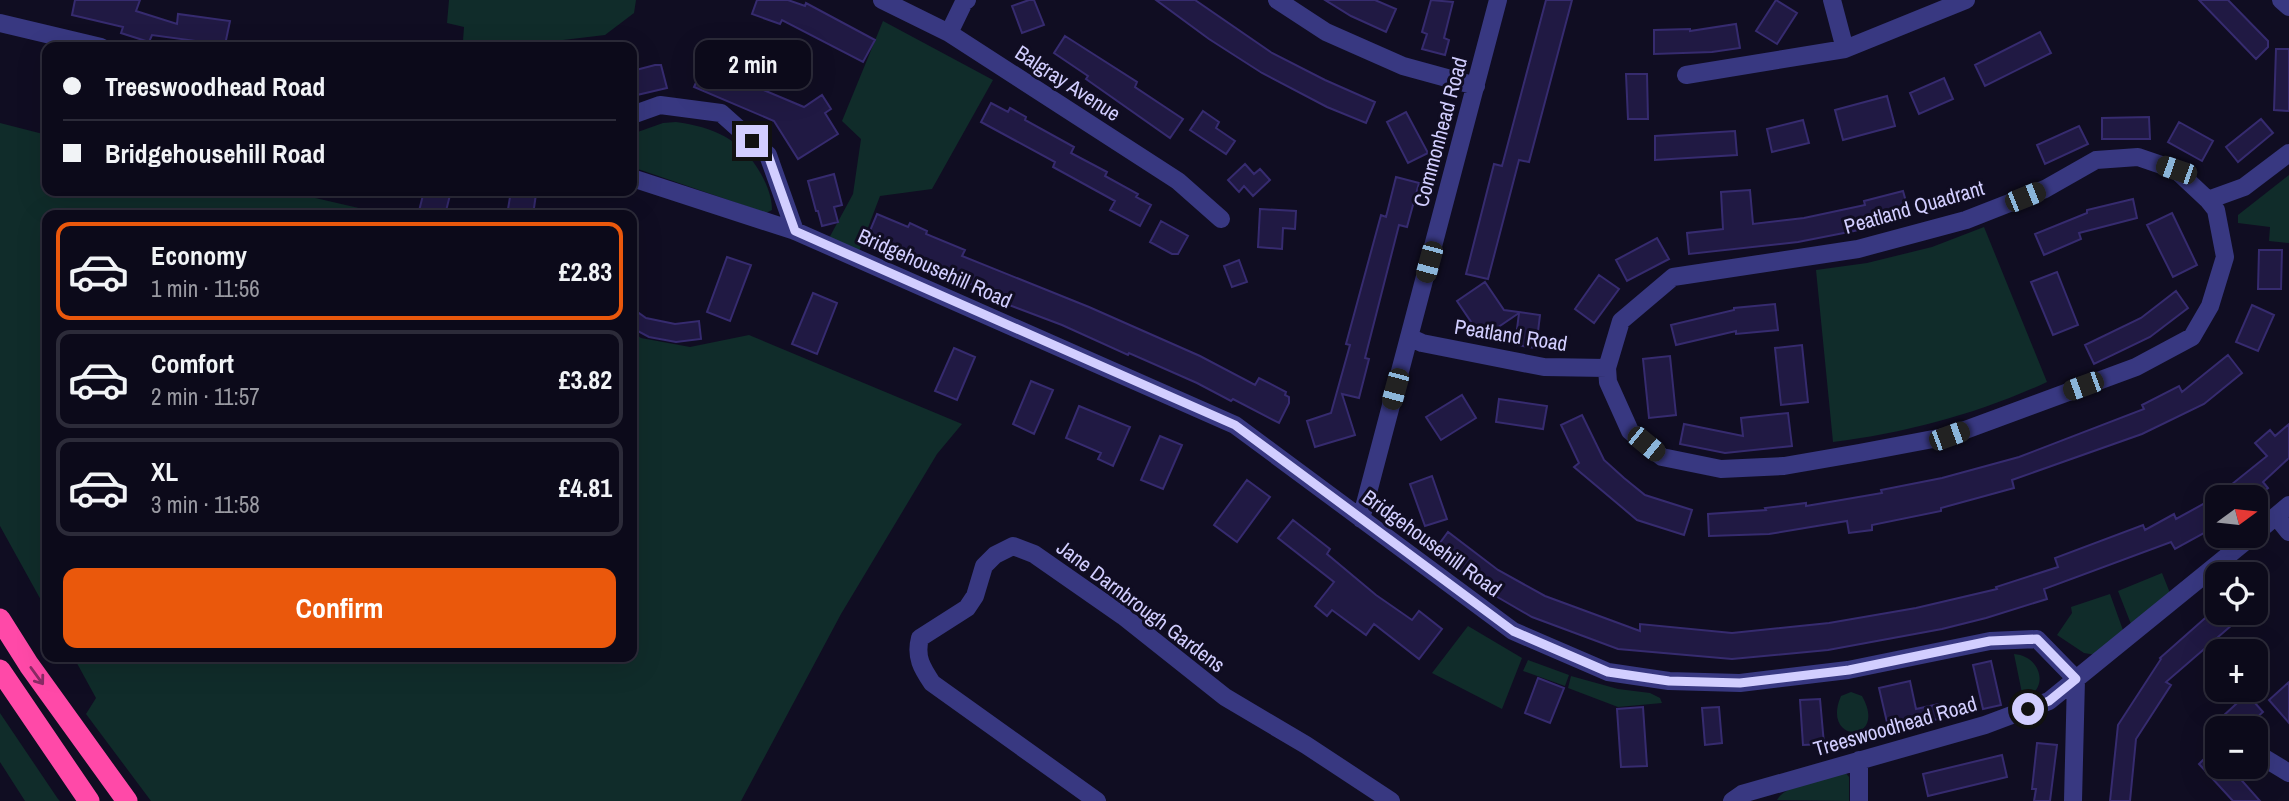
<!DOCTYPE html>
<meta charset="utf-8">
<style>
:root{--surface:#0c0a1a;--page:#1a1827;--text:#f1f3f6;--muted:#9a9aa2;--line:#2c2b39;--accent:#ea580c}
body{margin:0;font-family:"Archivo Narrow",sans-serif;background:var(--page);color:var(--text);height:100vh;display:flex;flex-direction:column;font-size:26px;white-space:nowrap}
*{box-sizing:border-box;margin:0}
p{font-size:23px;color:var(--muted)}
.icon{flex:none;width:38px;height:38px;fill:none;stroke:currentColor;stroke-width:2;stroke-linecap:round;stroke-linejoin:round}
.map{position:relative;flex:1;overflow:hidden}
.panel{position:absolute;left:42px;top:210px;width:595px;height:452px;display:flex;flex-direction:column;background:var(--surface);border-radius:14px;box-shadow:0 7px 28px #0002,0 0 0 2px var(--line)}
.panel>*{flex:none}
.top-card{position:absolute;left:42px;top:42px;width:595px;height:154px;border-radius:14px;box-shadow:0 7px 28px #0002,0 0 0 2px var(--line);display:grid;align-content:center;height:154px;padding:0 21px;background:var(--surface)}
.needle{width:46px;rotate:75deg}
.buttons{position:absolute;left:2205px;top:485px;display:grid;gap:14px}
.buttons a{display:grid;place-items:center;width:63px;height:63px;border-radius:14px;background:var(--surface);box-shadow:0 7px 28px #0002,0 0 0 2px var(--line);font-size:35px}
.end{position:absolute;width:32px;height:32px;margin:-16px;border:9px solid #d2ceff;background:#111;box-shadow:0 0 0 4px #111}
.from{border-radius:50%}
.bubble{position:absolute;height:49px;border-radius:14px;background:var(--surface);box-shadow:0 7px 28px #0002,0 0 0 2px var(--line);font-size:23px;font-weight:700;line-height:49px;text-align:center}
.car{position:absolute;width:21px;height:42px;margin:-21px -10px;border-radius:9px;box-shadow:0 0 5px 2px #0007;background:linear-gradient(#222 24%,#8ab4d8 0 40%,#222 0 76%,#8ab4d8 0 86%,#222 0)}
.top-card b{display:flex;align-items:center;gap:24px;height:66px;font-size:26px}
.top-card b+b{border-top:2px solid var(--line)}
.top-card i{width:18px;height:18px;background:var(--text)}
ul{padding:12px 0 0;list-style:none}
li{display:flex;align-items:center;gap:21px;height:98px;margin:0 14px 10px;padding:0 7px;border:4px solid var(--line);border-radius:14px}
li div{flex:1}
li b{display:block;font-size:26px}
li em{font-style:normal;font-weight:700}
li.active{border-color:var(--accent)}
li>.icon{width:63px;height:63px;stroke-width:1.5}
.button{display:flex;gap:14px;margin-top:auto;padding:14px 21px}
.button a{flex:1;height:80px;border-radius:14px;background:var(--accent);color:#fff;font-size:28px;font-weight:700;line-height:80px;text-align:center}
.map>svg:first-child{display:block}
.green{fill:#102c2a}
.building{fill:#201943;stroke:#362b6f;stroke-width:2}
.lines{fill:none;stroke-linecap:round;stroke-linejoin:round}
.minor{stroke:#383881;stroke-width:18}
.highway{stroke:#ff49a8;stroke-width:21}
.oneway{stroke:#882b65}
.route{stroke:#d2ceff;stroke-width:9}
.labels{text-anchor:middle;dominant-baseline:central;stroke-width:6;stroke-linejoin:round;paint-order:stroke}
.street-label{font-size:21px;fill:#d2ceff;stroke:#100d22}
</style>
<div class="map">
<svg width="2289" height="801" viewBox="0 0 2289 801">
<rect width="100%" height="100%" fill="#100d22"/>
<path class="green" d="M449,0H636L634,13L605,35L563,40L559,47H500L463,41L464,27L447,23Z
M883,21L993,80L932,189L880,196L858,254L828,240L853,194L861,139L842,121Z
M676,122C713,127 742,139 761,174C767,185 772,197 772,210L766,213L632,167V134L663,123Z
M0,123L47,135V191H285L389,215H47V611L0,526Z
M2289,175V243L2269,241L2270,227L2238,223V215Z
M1984,227L2047,382C1980,413 1907,433 1833,442L1816,270L1867,263L1932,247Z
M632,331L641,338L690,347L749,335L962,424L937,454L841,614L741,801H151L86,714L96,698L73,656H632Z
M2162,573L2172,598L2131,624L2118,591Z
M2110,594L2124,633L2102,656L2084,653L2057,635L2072,613L2071,607Z
M1468,626L1522,658L1502,709L1432,673Z
M2014,654C2042,656 2050,691 2023,698Z
M1528,660L1569,675L1565,686L1523,671Z
M1571,676L1618,689L1650,693L1660,698L1662,703L1618,707L1568,688Z
M1851,692L1862,696C1889,744 1820,744 1841,696Z
M0,713L58,799L60,801H25L0,762Z
M1845,772L1849,777V801L1777,800C1784,785 1830,776 1845,772Z"/>
<path class="building" d="M75,0H140L136,11L177,24L178,14L230,21L225,45L152,35L149,42L121,33L123,27L72,15Z
M757,0H788L805,6L806,3L875,40L863,62L782,20L780,24L752,14Z
M1029,0H1034L1044,25L1022,33L1012,6Z
M1156,0H1195L1272,53L1325,80L1375,102L1366,123L1327,107L1262,73L1209,39Z
M1325,0H1375L1396,9L1386,32L1351,16Z
M1431,0L1453,2L1444,38L1449,40L1445,55L1422,49L1427,34L1422,32Z
M1546,0H1572L1529,162L1519,160L1488,279L1466,274L1494,164L1502,166Z
M1776,0L1797,13L1777,44L1756,31Z
M2199,0H2228L2268,41V47L2256,59Z
M1736,24L1740,48L1712,52L1654,54V30L1690,29V31Z
M2040,32L2051,53L1985,86L1975,65Z
M1065,36L1137,82L1135,87L1183,119L1170,138L1086,79L1088,76L1054,53Z
M2276,49H2289V111L2274,110Z
M655,65H661L667,88L637,95L632,71Z
M704,65L804,107L822,95L831,109L825,113L838,134L798,159L774,121L694,87Z
M1626,74H1647L1648,119H1628Z
M1944,78L1953,99L1919,114L1910,93Z
M1887,96L1895,126L1843,140L1835,110Z
M991,103L1008,112L1010,108L1026,117L1025,120L1074,147L1071,153L1107,172L1105,176L1138,194L1136,197L1151,205L1140,226L1110,210L1115,201L1053,167L1055,162L981,122Z
M1203,111L1219,122L1216,128L1235,141L1226,154L1190,130Z
M1406,112L1428,153L1408,163L1387,122Z
M2149,117L2150,139H2102V118Z
M2261,119L2273,133L2238,162L2226,147Z
M1803,120L1809,143L1772,152L1767,129Z
M2179,122L2213,141L2202,161L2168,142Z
M2079,126L2088,144L2045,164L2037,145Z
M1735,131L1737,155L1655,160V136Z
M1245,164L1254,174L1260,169L1270,180L1253,196L1244,186L1239,192L1228,180Z
M834,174L842,205L834,207L838,222L822,226L818,211H816L808,181Z
M1396,177L1419,183L1407,227L1399,225L1365,358L1369,359L1359,398L1342,394L1355,435L1315,447L1307,421L1331,413L1350,345L1346,344L1381,215L1386,217Z
M1750,190L1753,224L1804,218L1865,205L1864,201L1903,191L1910,216L1854,231L1798,242L1689,254L1687,233L1723,229L1721,192Z
M424,191H451L445,215H418Z
M511,191L536,194L533,215H507Z
M2133,199L2137,218L2079,233L2081,239L2044,255L2035,234L2087,213V210Z
M1260,209L1296,211L1295,229L1283,228L1282,249L1258,247Z
M2172,213L2197,265L2173,277L2147,225Z
M877,214L908,227L910,223L927,231L926,234L965,250L962,256L1089,307L1200,356L1255,385L1259,378L1286,392L1285,395L1289,397V403L1279,423L1233,399L1231,401L1197,383L1129,353L1128,355L1062,325L993,299L995,295L867,238Z
M1161,221L1188,236L1178,254H1172L1150,242Z
M1657,238L1669,259L1627,281L1616,260Z
M2259,250H2282L2281,289H2258Z
M727,257L751,265L730,321L707,312Z
M1239,260L1247,282L1232,287L1224,266Z
M2057,272L2078,325L2053,335L2031,282Z
M1599,275L1619,289L1594,323L1575,309Z
M1485,282L1504,310L1540,315L1536,348L1515,345L1519,313L1482,338L1457,301Z
M2176,291L2188,308L2150,337L2094,364L2085,345L2141,318Z
M813,293L837,303L817,354L792,344Z
M1775,304L1778,330L1736,334V331L1676,345L1671,325L1734,310V308Z
M2252,305L2274,315L2258,351L2236,342Z
M632,308L646,318L675,324L699,321L701,339L676,342L649,337L632,328Z
M1802,345L1808,402L1781,405L1775,348Z
M954,348L975,357L957,400L935,391Z
M2228,355L2242,373L2204,404L2142,434L2012,480L2014,488L1941,508V511L1872,525V530L1849,533L1847,521L1769,534L1709,536L1708,514L1766,510L1765,508L1806,503V506L1882,493L1881,490L1942,478L2019,457L2144,409L2142,405L2179,386L2182,392Z
M1670,356L1676,415L1649,418L1643,359Z
M1031,381L1053,390L1034,434L1013,424Z
M1462,395L1476,418L1441,440L1426,417Z
M1499,399L1547,406L1543,429L1496,422Z
M1079,406L1130,427L1113,466L1098,459L1101,453L1066,438Z
M1788,413L1792,446L1725,453L1680,444L1684,424L1743,436L1741,418Z
M1582,415L1604,460L1624,478L1645,495L1692,510L1684,535L1637,520L1574,467L1579,463L1561,425Z
M2289,424V458L2263,482L2268,488L2256,497H2217V526L2175,549L2171,542L2044,589L2047,599L1986,618L1942,629L1828,650L1732,659L1618,649L1532,617L1487,591L1434,551L1448,532L1498,570L1545,596L1640,631V624L1732,633L1829,623L1916,608L1997,589L1996,587L2058,567L2055,558L2143,525L2145,530L2174,514L2176,519L2216,497L2267,456L2255,443L2270,430L2275,436Z
M1160,436L1182,445L1163,489L1141,480Z
M1432,476L1447,519L1425,526L1410,484Z
M1247,480L1270,497L1237,542L1214,525Z
M1293,520L1330,549L1327,554L1376,595L1412,620L1419,611L1442,629L1419,659L1374,624L1366,635L1332,610L1327,616L1315,606L1334,582L1278,538Z
M2212,612H2247L2166,682L2171,685L2136,739L2130,801H2110L2118,725L2161,659L2160,658Z
M1991,661L2001,705L1983,709L1973,665Z
M1538,678L1564,688L1550,723L1525,713Z
M1910,681L1916,709L1939,704L1942,718L1889,731L1879,688Z
M2289,682V723L2269,700Z
M2247,694L2263,712L2245,728H2210Z
M1820,699L1824,744L1803,745L1800,700Z
M1643,707L1647,766L1621,767L1617,709Z
M1719,707L1722,743L1705,745L1702,708Z
M2037,743L2057,745L2050,801H2034L2036,789H2032Z
M2217,746V766H2229L2260,801H2233L2199,764Z
M2002,755L2007,777L1928,796L1923,774Z"/>
<g class="lines">
<path class="minor" d="M882,0L949,33L1178,181L1221,219
M1277,0L1326,32L1403,66L1476,86
M1832,0L1845,49
M2281,0L2289,7
M0,23L101,47
M949,33L964,2L967,0
M1686,75L1845,49L1966,0
M632,115L660,105L721,113L768,155L795,231
M2138,157L2176,170L2208,200L2216,210L2225,257L2210,306L2192,337L2136,367L1949,436L1859,453L1784,466L1721,469L1662,457L1630,431L1608,382L1607,368L1621,321L1673,277L1858,249L1966,220L2045,189L2096,160Z
M632,178L795,231L1235,425L1513,631L1608,672L1669,681L1740,683L1848,670L1990,641L2037,639L2076,679L2073,801
M2208,200L2244,187L2289,153
M1409,337L1422,343L1544,367L1607,368
M2276,516L2289,532
M1361,519L1498,0
M2256,533L2289,505
M2256,753L2289,773
M1859,760V801
M1097,801L932,683C922,668 915,657 920,638L967,608L975,596L984,566L995,555L1013,546L1034,554L1123,616L1225,697L1306,745L1391,801
M1732,801L1742,794L1985,725L2049,701L2252,536"/>
<path class="highway" d="M0,619L29,665L127,801
M0,670L89,801"/>
</g>
<defs><path id="oneway-shaft" d="M-6 0H5M1.5-3L5.5 0L1.5 3" fill="none" stroke-width="1.6" stroke-linecap="round" stroke-linejoin="round" transform="scale(1.75)"/></defs>
<use class="oneway" href="#oneway-shaft" transform="translate(37 676) rotate(54)"/>
<g class="lines">
<path class="route" d="M752,141L768,155L795,231L1235,425L1513,631L1608,672L1669,681L1740,683L1849,670L1990,641L2037,639L2076,679L2049,701L2028,709"/>
</g>
<g class="labels">
<g class="street-label">
<text transform="translate(1068 83) rotate(33)">Balgray Avenue</text>
<text transform="translate(1440 132) rotate(-75)">Commonhead Road</text>
<text transform="translate(1914 207) rotate(-16)">Peatland Quadrant</text>
<text transform="translate(935 268) rotate(24)">Bridgehousehill Road</text>
<text transform="translate(1511 335) rotate(9)">Peatland Road</text>
<text transform="translate(1432 543) rotate(36)">Bridgehousehill Road</text>
<text transform="translate(1141 606) rotate(37)">Jane Darnbrough Gardens</text>
<text transform="translate(1895 726) rotate(-16)">Treeswoodhead Road</text>
</g>
</g>
</svg>
<div class="buttons">
<a><svg class="needle" viewBox="-14 -14 28 28"><path d="M0-13l5 13h-10z" fill="#e53935"/><path d="M0 13l5-13h-10z" fill="#9a9aa2"/></svg></a>
<a><svg class="icon" aria-label="locate" viewBox="0 0 24 24"><circle cx="12" cy="12" r="6"/><path d="M12 2v4M12 18v4M2 12h4M18 12h4"/></svg></a>
<a>+</a>
<a>−</a>
</div>
<i class="end from" style="left:2028px;top:709px"></i>
<i class="end" style="left:752px;top:141px"></i>
<div class="bubble" style="left:695px;top:40px;width:116px">2 min</div>
<i class="car" style="left:2176px;top:170px;rotate:289deg"></i>
<i class="car" style="left:2025px;top:197px;rotate:68deg"></i>
<i class="car" style="left:1429px;top:262px;rotate:195deg"></i>
<i class="car" style="left:2083px;top:386px;rotate:250deg"></i>
<i class="car" style="left:1395px;top:389px;rotate:195deg"></i>
<i class="car" style="left:1949px;top:436px;rotate:70deg"></i>
<i class="car" style="left:1646px;top:444px;rotate:129deg"></i>
<div class="top-card">
<b><i class="from"></i>Treeswoodhead Road</b>
<b><i></i>Bridgehousehill Road</b>
</div>
<section class="panel">
<ul>
<li class="active"><svg class="icon" aria-label="car" viewBox="0 0 24 24"><path d="M5 17H2v-5l4-1 3-4h7l3 4 3 1v5h-3M9 17h6M6 11h13"/><circle cx="7" cy="17" r="2"/><circle cx="17" cy="17" r="2"/></svg><div><b>Economy</b><p>1 min · 11:56</p></div><em>£2.83</em></li>
<li><svg class="icon" aria-label="car" viewBox="0 0 24 24"><path d="M5 17H2v-5l4-1 3-4h7l3 4 3 1v5h-3M9 17h6M6 11h13"/><circle cx="7" cy="17" r="2"/><circle cx="17" cy="17" r="2"/></svg><div><b>Comfort</b><p>2 min · 11:57</p></div><em>£3.82</em></li>
<li><svg class="icon" aria-label="car" viewBox="0 0 24 24"><path d="M5 17H2v-5l4-1 3-4h7l3 4 3 1v5h-3M9 17h6M6 11h13"/><circle cx="7" cy="17" r="2"/><circle cx="17" cy="17" r="2"/></svg><div><b>XL</b><p>3 min · 11:58</p></div><em>£4.81</em></li>
</ul>
<div class="button"><a>Confirm</a></div>
</section>
</div>
